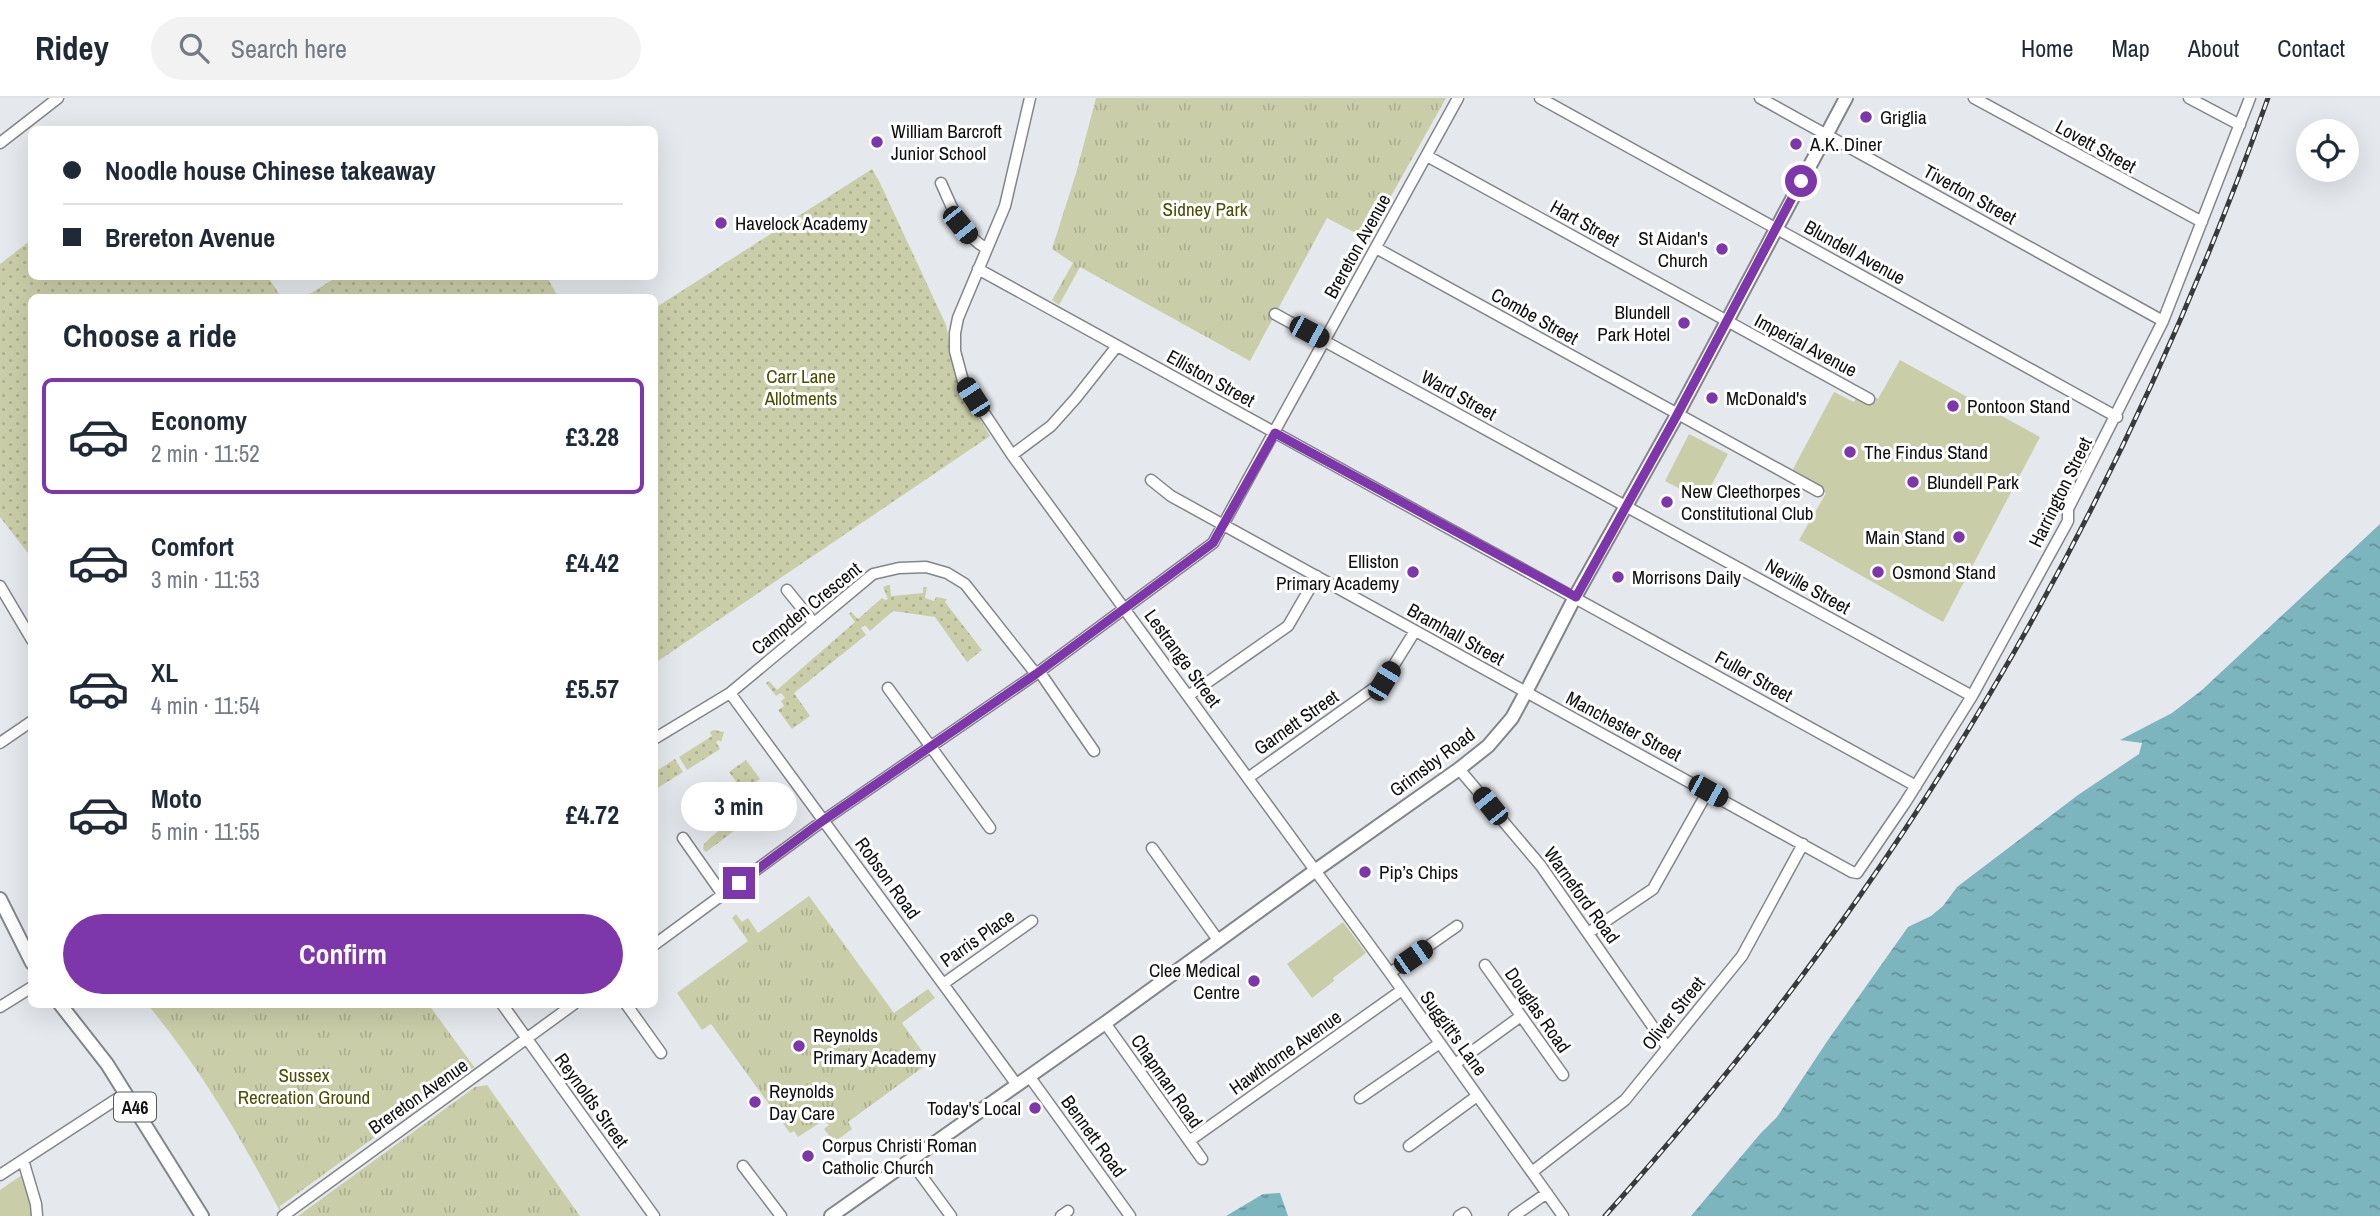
<!DOCTYPE html>
<meta charset="utf-8">
<style>
:root{--surface:#fff;--page:#f2f2f3;--text:#1f2937;--muted:#747a83;--line:#e0e1e3;--accent:#7d37aa}
body{margin:0;font-family:"Archivo Narrow",sans-serif;background:var(--page);color:var(--text);height:100vh;display:flex;flex-direction:column;font-size:26px;white-space:nowrap}
*{box-sizing:border-box;margin:0}
p{font-size:23px;color:var(--muted)}
.icon{flex:none;width:38px;height:38px;fill:none;stroke:currentColor;stroke-width:2;stroke-linecap:round;stroke-linejoin:round}
.map{position:relative;flex:1;overflow:hidden}
.drawer{position:absolute;left:28px;top:196px;width:630px;height:714px;display:flex;flex-direction:column;background:var(--surface);border-radius:10px;box-shadow:0 7px 28px #0002}
.drawer>*{flex:none}
.hud{position:absolute;left:28px;top:28px;width:630px;height:154px;border-radius:10px;box-shadow:0 7px 28px #0002;display:grid;align-content:center;height:154px;padding:0 35px;background:var(--surface)}
.controls{position:absolute;left:2296px;top:21px;display:grid;gap:14px}
.controls a{display:grid;place-items:center;width:63px;height:63px;border-radius:50%;background:var(--surface);box-shadow:0 7px 28px #0002;font-size:35px}
.end{position:absolute;width:32px;height:32px;margin:-16px;border:9px solid #7d37aa;background:#fff;box-shadow:0 0 0 4px #fff}
.from{border-radius:50%}
.bubble{position:absolute;height:49px;border-radius:24px;background:var(--surface);box-shadow:0 7px 28px #0002;font-size:23px;font-weight:800;line-height:49px;text-align:center}
.car{position:absolute;width:21px;height:42px;margin:-21px -10px;border-radius:9px;box-shadow:0 0 5px 2px #0007;background:linear-gradient(#222 24%,#8ab4d8 0 40%,#222 0 76%,#8ab4d8 0 86%,#222 0)}
.hud b{display:flex;align-items:center;gap:24px;height:66px;font-size:26px}
.hud b+b{border-top:2px solid var(--line)}
.hud i{width:18px;height:18px;background:var(--text)}
ul{padding:0;list-style:none}
li{display:flex;align-items:center;gap:21px;height:116px;margin:0 14px 10px;padding:0 21px;border:4px solid transparent;border-radius:10px}
li div{flex:1}
li b{display:block;font-size:26px}
li em{font-style:normal;font-weight:800}
li.on{border-color:var(--accent)}
li>.icon{width:63px;height:63px;stroke-width:1.5}
h2{padding:0 35px;font-size:32px;line-height:84px}
.cta{display:flex;gap:14px;margin-top:auto;padding:14px 35px}
.cta a{flex:1;height:80px;border-radius:42px;background:var(--accent);color:#fff;font-size:28px;font-weight:800;line-height:80px;text-align:center}
header{display:flex;align-items:center;gap:42px;box-sizing:border-box;height:98px;padding:0 35px;background:var(--surface);border-bottom:2px solid var(--line)}
header strong{font-size:33px}
nav{display:flex;gap:38px;margin-inline-start:auto;font-size:24px}
.search{width:490px;height:63px;background:var(--page);display:flex;align-items:center;gap:18px;box-sizing:border-box;padding:0 24px;border-radius:38px;color:var(--muted);font-size:26px}
.map>svg:first-child{display:block}
.grass{fill:#cacea8}
.park{fill:url(#park-tufts)}
.garden{fill:url(#garden-dots)}
.water{fill:url(#water-ripples)}
.lines{fill:none;stroke-linecap:round;stroke-linejoin:round}
.minor-casing{stroke:#828589;stroke-width:13}
.major-casing{stroke:#828589;stroke-width:16}
.minor{stroke:#fff;stroke-width:10}
.major{stroke:#fff;stroke-width:12}
.rail-casing{stroke:#383a3b;stroke-width:5}
.rail{stroke:#fff;stroke-width:2.5;stroke-dasharray:8;stroke-linecap:butt}
.route{stroke:#7d37aa;stroke-width:9}
.poi-dot{fill:#7d37aa;stroke:#fff;stroke-width:2.5}
.labels{text-anchor:middle;dominant-baseline:central;stroke-width:6;stroke-linejoin:round;paint-order:stroke}
.shield{fill:#fff;stroke:#575858;stroke-width:2}
.shield-label{font-size:18px;font-weight:bold;fill:#0f1011}
.poi-label{font-size:19px;fill:#0f1011;stroke:#fff;text-anchor:start}
.street-label{font-size:19px;fill:#0f1011;stroke:#fff}
.park-label{font-size:19px;fill:#4a4e00;stroke:#fff}
</style>
<header>
<strong>Ridey</strong>
<div class="search"><svg class="icon" aria-label="search" viewBox="0 0 24 24"><circle cx="10" cy="10" r="6"/><path d="M15 15l6 6"/></svg>Search here</div>
<nav><a>Home</a><a>Map</a><a>About</a><a>Contact</a></nav>
</header>
<div class="map">
<svg width="2380" height="1118" viewBox="0 0 2380 1118">
<defs>
<pattern id="park-tufts" width="24" height="20" patternUnits="userSpaceOnUse" patternTransform="scale(1.75)"><rect width="24" height="20" fill="#cacea8"/><path d="M3 7l-1-3M5 7V3M7 7l1-3M15 17l-1-3M17 17v-4M19 17l1-3" fill="none" stroke="#acb090"/></pattern>
<pattern id="garden-dots" width="8" height="8" patternUnits="userSpaceOnUse" patternTransform="scale(1.75)"><rect width="8" height="8" fill="#cacea8"/><path d="M2 2h.1M6 6h.1" fill="none" stroke="#acb090" stroke-width="1.8" stroke-linecap="round"/></pattern>
<pattern id="water-ripples" width="26" height="14" patternUnits="userSpaceOnUse" patternTransform="scale(1.75)"><rect width="26" height="14" fill="#7cb5be"/><path d="M2 4q2-2 4 0t4 0M15 11q2-2 4 0t4 0" fill="none" stroke="#649299"/></pattern>
</defs>
<rect width="100%" height="100%" fill="#e5e8ec"/>
<path class="grass" d="M1900,262L2040,339L1943,524L1799,442L1826,395L1792,373L1834,294L1854,304L1861,291L1878,301Z
M1689,336L1728,356L1703,403L1665,383Z
M1343,824L1366,855L1333,880L1334,883L1312,900L1287,866Z
M22,1077L31,1110H34L35,1118H0V1092Z"/>
<path class="park" d="M1096,0H1446L1367,141L1327,120L1250,263L1080,169L1059,207L1052,202L1073,165L1052,151L1077,72Z
M809,798L894,915L928,891L935,900L902,925L930,964L848,1024L852,1031L837,1042L835,1039L832,1041L824,1031L829,1027L824,1022L798,1039L794,1033L790,1035L711,926L702,932L677,895L748,843L732,820L736,816L742,824L748,820L758,835Z
M148,907H429L475,970L468,971L283,1106L280,1108L281,1115C242,1042 201,971 148,907Z
M487,987L580,1118H298L475,989Z"/>
<path class="garden" d="M872,71L880,85L946,227L956,280L990,338L655,565V210Z
M31,142L32,178L268,179L281,199L32,200L31,459L0,419V166Z
M337,179H547L558,199H305Z
M888,487H890L891,498L923,495V489H927L925,500L934,503L936,499L947,501L945,504L982,552L967,564L935,519L893,513L870,533L865,527L861,530L866,537L794,595L810,618L792,631L778,612L784,608L781,603L785,600L781,595L776,598L766,585L769,583L777,592L855,524L849,516L851,514L858,521L882,500L885,502L888,501L883,489Z
M714,632L724,634L721,644L719,642L716,644L720,651L687,672L679,659L712,638L710,634Z
M675,661L683,674L656,691L655,674Z
M746,662L760,681L750,688L747,685L741,690L729,674Z
M729,723L735,732L706,754L703,751L704,746Z"/>
<path class="water" d="M2380,426V1118H1691L1760,1036L1777,1019L1828,942L1908,829L1931,818L1943,808L1957,789L2078,697L2139,656L2142,645L2120,642L2172,615L2202,592Z
M1280,1095L1288,1118H1226L1263,1096Z"/>
<g class="lines">
<defs>
<path id="minor" d="M1030,0L1005,108L958,220L955,235V253L963,283L1012,357L1390,875L1563,1118
M1540,0L2117,319
M1760,0L2163,223
M1974,0L2202,124
M2189,0L2240,27
M0,45L58,0
M1427,58L1869,301
M941,85C954,113 960,135 987,151
M1376,150L1818,393
M978,171L1916,688
M1275,216L1972,598
M1012,357L1051,328L1076,300L1117,248
M1151,382L1171,398L1852,774L1857,775L1905,705L1972,598L2068,423V411L2163,223L2250,0
M0,488L32,542
M787,492L813,524
M1039,573L1094,653
M888,590L990,730
M730,595L1017,987
M1188,598L1288,528L1317,478
M654,641L730,595L873,476L899,470L926,469L947,475L965,486L1036,576
M0,645L32,623
M1459,671L1541,768L1667,949
M1248,680L1384,583L1415,533
M683,740L723,797
M1152,750L1218,842
M1588,835L1653,791L1708,693
M654,847L824,722L1036,576L1213,445L1458,0
M1485,867L1563,977
M1390,875L1457,828
M943,886L1032,823
M502,906L654,1118
M626,906L661,955
M0,909L32,889
M1105,925L1202,1061
M1455,966L1521,918
M1029,978L1130,1118
M1360,1000L1440,945
M1189,1043L1402,892
M1409,1048L1477,998
M23,1062L36,1106L37,1118
M910,1062L951,1118
M743,1068L781,1118
M1532,1074L1625,1002L1742,858L1803,746
M0,1077L126,995
M283,1118L574,906
M1061,1118L1068,1113
M1459,1118L1464,1115L1466,1118
M1514,1118L1547,1095"/>
<path id="major" d="M0,801L32,865
M60,906L107,966L202,1118
M831,1118L1105,925L1316,772L1459,671L1488,648L1512,620L1526,594L1575,499L1677,317L1846,0"/>
</defs>
<use href="#minor" class="minor-casing"/>
<use href="#major" class="major-casing"/>
<use href="#minor" class="minor"/>
<use href="#major" class="major"/>
<defs>
<path id="rail" d="M1605,1118C1695,1017 1781,911 1859,799C2031,553 2167,282 2268,0"/>
</defs>
<use href="#rail" class="rail-casing"/>
<use href="#rail" class="rail"/>
</g>
<g class="lines">
<path class="route" d="M739,785L824,722L1036,576L1213,445L1275,335L1576,499L1677,317L1801,83"/>
</g>
<g class="poi-dot">
<circle cx="1866" cy="19" r="7"/>
<circle cx="877" cy="44" r="7"/>
<circle cx="1796" cy="46" r="7"/>
<circle cx="721" cy="125" r="7"/>
<circle cx="1722" cy="151" r="7"/>
<circle cx="1684" cy="225" r="7"/>
<circle cx="1712" cy="300" r="7"/>
<circle cx="1953" cy="308" r="7"/>
<circle cx="1850" cy="354" r="7"/>
<circle cx="1913" cy="384" r="7"/>
<circle cx="1667" cy="404" r="7"/>
<circle cx="1959" cy="439" r="7"/>
<circle cx="1413" cy="474" r="7"/>
<circle cx="1878" cy="474" r="7"/>
<circle cx="1618" cy="479" r="7"/>
<circle cx="1365" cy="774" r="7"/>
<circle cx="1254" cy="883" r="7"/>
<circle cx="799" cy="948" r="7"/>
<circle cx="755" cy="1004" r="7"/>
<circle cx="1035" cy="1010" r="7"/>
<circle cx="808" cy="1058" r="7"/>
</g>
<g class="labels">
<rect class="shield" x="114" y="994.5" width="42" height="29" rx="5"/>
<g class="shield-label">
<text x="135" y="1009">A46</text>
</g>
<g class="poi-label">
<text x="1880" y="19">Griglia</text>
<text x="891" y="33">William Barcroft<tspan x="891" dy="22">Junior School</tspan></text>
<text x="1810" y="46">A.K. Diner</text>
<text x="735" y="125">Havelock Academy</text>
<text x="1708" y="140" text-anchor="end">St Aidan's<tspan x="1708" dy="22">Church</tspan></text>
<text x="1670" y="214" text-anchor="end">Blundell<tspan x="1670" dy="22">Park Hotel</tspan></text>
<text x="1726" y="300">McDonald's</text>
<text x="1967" y="308">Pontoon Stand</text>
<text x="1864" y="354">The Findus Stand</text>
<text x="1927" y="384">Blundell Park</text>
<text x="1681" y="393">New Cleethorpes<tspan x="1681" dy="22">Constitutional Club</tspan></text>
<text x="1945" y="439" text-anchor="end">Main Stand</text>
<text x="1399" y="463" text-anchor="end">Elliston<tspan x="1399" dy="22">Primary Academy</tspan></text>
<text x="1892" y="474">Osmond Stand</text>
<text x="1632" y="479">Morrisons Daily</text>
<text x="1379" y="774">Pip’s Chips</text>
<text x="1240" y="872" text-anchor="end">Clee Medical<tspan x="1240" dy="22">Centre</tspan></text>
<text x="813" y="937">Reynolds<tspan x="813" dy="22">Primary Academy</tspan></text>
<text x="769" y="993">Reynolds<tspan x="769" dy="22">Day Care</tspan></text>
<text x="1021" y="1010" text-anchor="end">Today's Local</text>
<text x="822" y="1047">Corpus Christi Roman<tspan x="822" dy="22">Catholic Church</tspan></text>
</g>
<g class="street-label">
<text transform="translate(2096 48) rotate(29)">Lovett Street</text>
<text transform="translate(1970 96) rotate(29)">Tiverton Street</text>
<text transform="translate(1585 125) rotate(29)">Hart Street</text>
<text transform="translate(1357 148) rotate(-61)">Brereton Avenue</text>
<text transform="translate(1855 154) rotate(29)">Blundell Avenue</text>
<text transform="translate(1535 218) rotate(29)">Combe Street</text>
<text transform="translate(1806 247) rotate(28)">Imperial Avenue</text>
<text transform="translate(1211 280) rotate(29)">Elliston Street</text>
<text transform="translate(1459 297) rotate(29)">Ward Street</text>
<text transform="translate(2060 394) rotate(-64)">Harrington Street</text>
<text transform="translate(1808 488) rotate(29)">Neville Street</text>
<text transform="translate(806 510) rotate(-39)">Campden Crescent</text>
<text transform="translate(1456 536) rotate(29)">Bramhall Street</text>
<text transform="translate(1183 560) rotate(54)">Lestrange Street</text>
<text transform="translate(1754 578) rotate(29)">Fuller Street</text>
<text transform="translate(1296 624) rotate(-35)">Garnett Street</text>
<text transform="translate(1624 628) rotate(28)">Manchester Street</text>
<text transform="translate(1432 664) rotate(-37)">Grimsby Road</text>
<text transform="translate(888 780) rotate(54)">Robson Road</text>
<text transform="translate(1582 797) rotate(54)">Warneford Road</text>
<text transform="translate(977 840) rotate(-35)">Parris Place</text>
<text transform="translate(1538 912) rotate(55)">Douglas Road</text>
<text transform="translate(1673 915) rotate(-51)">Oliver Street</text>
<text transform="translate(1454 935) rotate(54)">Suggitt's Lane</text>
<text transform="translate(1285 954) rotate(-35)">Hawthorne Avenue</text>
<text transform="translate(1167 983) rotate(55)">Chapman Road</text>
<text transform="translate(418 998) rotate(-35)">Brereton Avenue</text>
<text transform="translate(592 1002) rotate(54)">Reynolds Street</text>
<text transform="translate(1094 1038) rotate(54)">Bennett Road</text>
</g>
<g class="park-label">
<text x="1205" y="111">Sidney Park</text>
<text x="801" y="278">Carr Lane<tspan x="801" dy="22">Allotments</tspan></text>
<text x="304" y="977">Sussex<tspan x="304" dy="22">Recreation Ground</tspan></text>
</g>
</g>
</svg>
<div class="controls">
<a><svg class="icon" aria-label="locate" viewBox="0 0 24 24"><circle cx="12" cy="12" r="6"/><path d="M12 2v4M12 18v4M2 12h4M18 12h4"/></svg></a>
</div>
<i class="end from" style="left:1801px;top:83px"></i>
<i class="end" style="left:739px;top:785px"></i>
<div class="bubble" style="left:681px;top:684px;width:116px">3 min</div>
<i class="car" style="left:960px;top:127px;rotate:141deg"></i>
<i class="car" style="left:1309px;top:234px;rotate:118deg"></i>
<i class="car" style="left:973px;top:299px;rotate:327deg"></i>
<i class="car" style="left:1384px;top:583px;rotate:31deg"></i>
<i class="car" style="left:1708px;top:693px;rotate:119deg"></i>
<i class="car" style="left:1490px;top:708px;rotate:321deg"></i>
<i class="car" style="left:1413px;top:859px;rotate:55deg"></i>
<div class="hud">
<b><i class="from"></i>Noodle house Chinese takeaway</b>
<b><i></i>Brereton Avenue</b>
</div>
<section class="drawer">
<h2>Choose a ride</h2>
<ul>
<li class="on"><svg class="icon" aria-label="car" viewBox="0 0 24 24"><path d="M5 17H2v-5l4-1 3-4h7l3 4 3 1v5h-3M9 17h6M6 11h13"/><circle cx="7" cy="17" r="2"/><circle cx="17" cy="17" r="2"/></svg><div><b>Economy</b><p>2 min · 11:52</p></div><em>£3.28</em></li>
<li><svg class="icon" aria-label="car" viewBox="0 0 24 24"><path d="M5 17H2v-5l4-1 3-4h7l3 4 3 1v5h-3M9 17h6M6 11h13"/><circle cx="7" cy="17" r="2"/><circle cx="17" cy="17" r="2"/></svg><div><b>Comfort</b><p>3 min · 11:53</p></div><em>£4.42</em></li>
<li><svg class="icon" aria-label="car" viewBox="0 0 24 24"><path d="M5 17H2v-5l4-1 3-4h7l3 4 3 1v5h-3M9 17h6M6 11h13"/><circle cx="7" cy="17" r="2"/><circle cx="17" cy="17" r="2"/></svg><div><b>XL</b><p>4 min · 11:54</p></div><em>£5.57</em></li>
<li><svg class="icon" aria-label="car" viewBox="0 0 24 24"><path d="M5 17H2v-5l4-1 3-4h7l3 4 3 1v5h-3M9 17h6M6 11h13"/><circle cx="7" cy="17" r="2"/><circle cx="17" cy="17" r="2"/></svg><div><b>Moto</b><p>5 min · 11:55</p></div><em>£4.72</em></li>
</ul>
<div class="cta"><a>Confirm</a></div>
</section>
</div>
